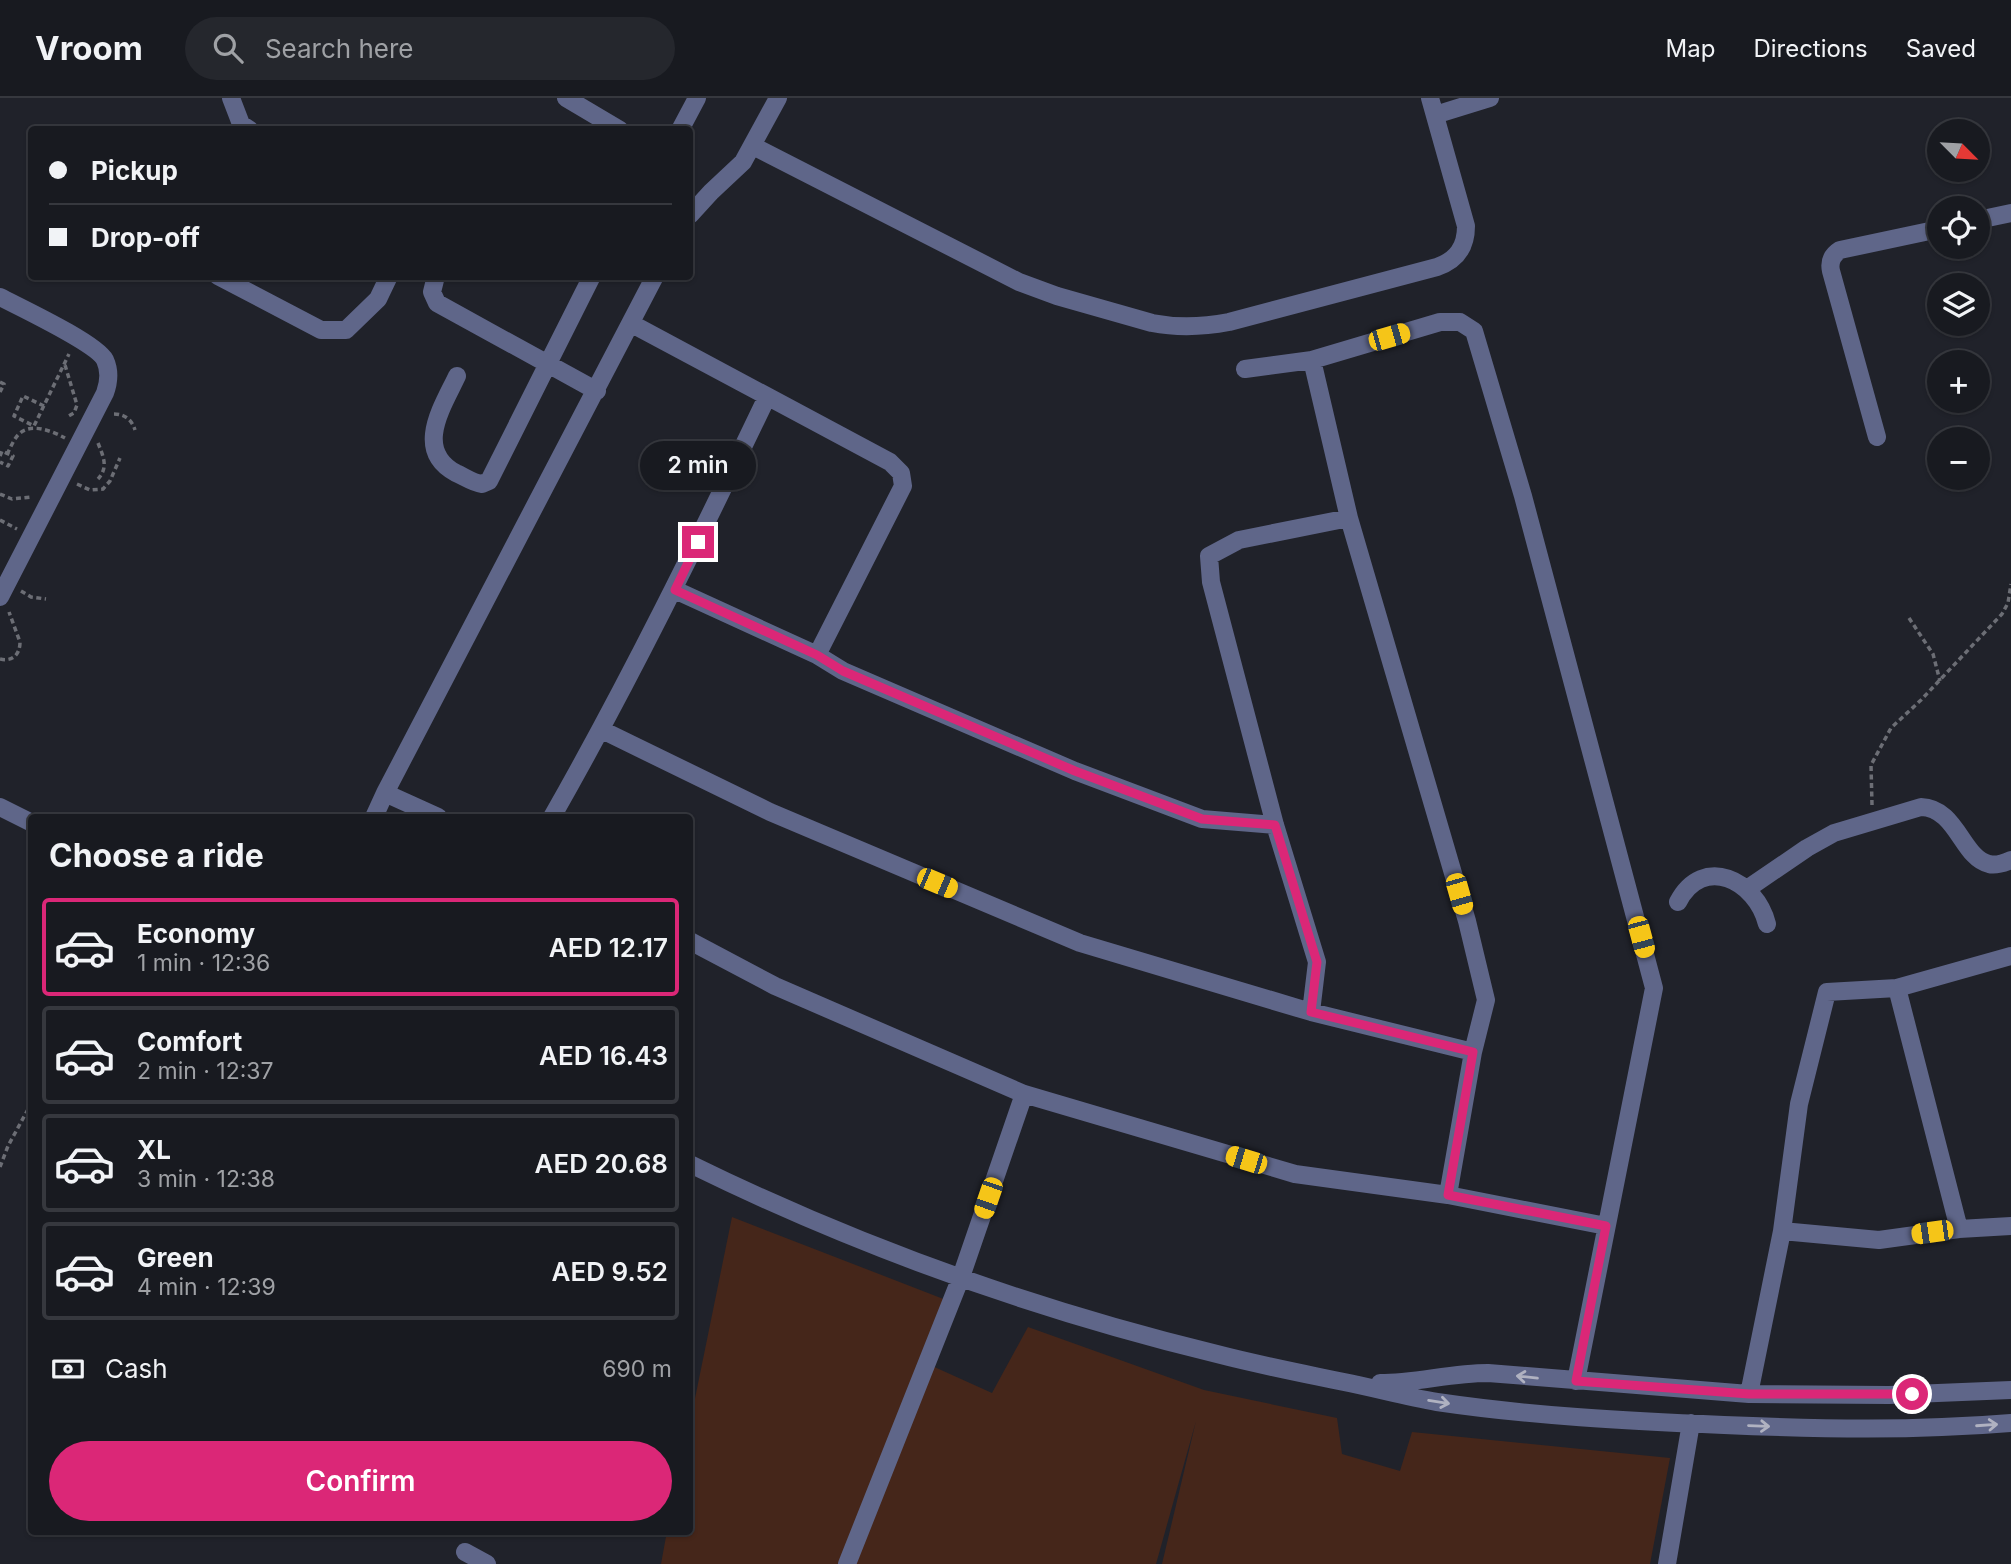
<!DOCTYPE html>
<meta charset="utf-8">
<style>
:root{--surface:#181a20;--page:#25272d;--text:#f1f3f6;--muted:#9fa1a5;--line:#36383e;--accent:#db2777}
body{margin:0;font-family:Inter,sans-serif;background:var(--page);color:var(--text);height:100vh;display:flex;flex-direction:column;font-size:26px;white-space:nowrap}
*{box-sizing:border-box;margin:0}
p{font-size:23px;color:var(--muted)}
.icon{flex:none;width:38px;height:38px;fill:none;stroke:currentColor;stroke-width:2;stroke-linecap:round;stroke-linejoin:round}
.map{position:relative;flex:1;overflow:hidden}
.side{position:absolute;left:28px;top:716px;width:665px;height:721px;display:flex;flex-direction:column;background:var(--surface);border-radius:7px;box-shadow:0 2px 5px #0004,0 0 0 2px var(--line)}
.side>*{flex:none}
.banner{position:absolute;left:28px;top:28px;width:665px;height:154px;border-radius:7px;box-shadow:0 2px 5px #0004,0 0 0 2px var(--line);display:grid;align-content:center;height:154px;padding:0 21px;background:var(--surface)}
.needle{width:46px;rotate:114deg}
.buttons{position:absolute;left:1927px;top:21px;display:grid;gap:14px}
.buttons a{display:grid;place-items:center;width:63px;height:63px;border-radius:50%;background:var(--surface);box-shadow:0 2px 5px #0004,0 0 0 2px var(--line);font-size:35px}
.end{position:absolute;width:32px;height:32px;margin:-16px;border:9px solid #db2777;background:#fff;box-shadow:0 0 0 4px #fff}
.from{border-radius:50%}
.bubble{position:absolute;height:49px;border-radius:24px;background:var(--surface);box-shadow:0 2px 5px #0004,0 0 0 2px var(--line);font-size:23px;font-weight:600;line-height:49px;text-align:center}
.car{position:absolute;width:21px;height:42px;margin:-21px -10px;border-radius:9px;box-shadow:0 0 5px 2px #0007;background:linear-gradient(#f5c518 24%,#345 0 40%,#f5c518 0 76%,#345 0 86%,#f5c518 0)}
.banner b{display:flex;align-items:center;gap:24px;height:66px;font-size:26px}
.banner b+b{border-top:2px solid var(--line)}
.banner i{width:18px;height:18px;background:var(--text)}
ul{padding:0;list-style:none}
li{display:flex;align-items:center;gap:21px;height:98px;margin:0 14px 10px;padding:0 7px;border:4px solid var(--line);border-radius:7px}
li div{flex:1}
li b{display:block;font-size:26px}
li em{font-style:normal;font-weight:600}
li.selected{border-color:var(--accent)}
li>.icon{width:63px;height:63px;stroke-width:1.5}
h2{padding:0 21px;font-size:32px;line-height:84px}
.pay{display:flex;align-items:center;gap:18px;height:77px;padding:0 21px;font-size:26px}
.pay p{margin-inline-start:auto}
.cta{display:flex;gap:14px;margin-top:auto;padding:14px 21px}
.cta a{flex:1;height:80px;border-radius:42px;background:var(--accent);color:#fff;font-size:28px;font-weight:600;line-height:80px;text-align:center}
header{display:flex;align-items:center;gap:42px;box-sizing:border-box;height:98px;padding:0 35px;background:var(--surface);border-bottom:2px solid var(--line)}
header strong{font-size:33px}
nav{display:flex;gap:38px;margin-inline-start:auto;font-size:24px}
.search{width:490px;height:63px;background:var(--page);display:flex;align-items:center;gap:18px;box-sizing:border-box;padding:0 24px;border-radius:38px;color:var(--muted);font-size:26px}
.map>svg:first-child{display:block}
.green{fill:#45261a}
.lines{fill:none;stroke-linecap:round;stroke-linejoin:round}
.path{stroke:#6c6e75;stroke-width:3.5;stroke-dasharray:5 3.5;stroke-linecap:butt}
.minor{stroke:#5f6689;stroke-width:18}
.oneway{stroke:#b0b2c1}
.route{stroke:#db2777;stroke-width:9}
</style>
<header>
<strong>Vroom</strong>
<div class="search"><svg class="icon" aria-label="search" viewBox="0 0 24 24"><circle cx="10" cy="10" r="6"/><path d="M15 15l6 6"/></svg>Search here</div>
<nav><a>Map</a><a>Directions</a><a>Saved</a></nav>
</header>
<div class="map">
<svg width="2011" height="1466" viewBox="0 0 2011 1466">
<rect width="100%" height="100%" fill="#20222a"/>
<path class="green" d="M732,1119L946,1202L930,1267L992,1295L1028,1229L1204,1292L1337,1320L1342,1356L1400,1373L1412,1334L1670,1360L1650,1466H1162L1196,1323L1156,1466H661L667,1433H690V1325Z"/>
<g class="lines">
<path class="path" d="M65,267L77,307L74,315L67,319
M0,284L4,286L0,294
M44,308L23,298L14,318L34,328L69,256
M114,316C125,316 132,322 135,332
M98,345C103,358 109,369 98,381
M7,356C11,349 14,340 20,335C32,325 52,333 65,340
M0,358L2,353L13,358L8,368L0,364
M77,386L90,392L103,391L110,383L120,360
M0,396L12,401L31,399
M0,422L17,431
M21,493L31,499L46,501
M1909,520L1933,556L1940,583
M0,561C12,564 20,557 20,544L9,514
M1872,707L1871,667L1891,630L1921,602L2002,516L2008,505L2011,486
M0,1069L8,1048L32,1004"/>
<path class="minor" d="M231,0L241,26L250,32
M566,0L620,32
M1435,17L1490,0
M680,32L697,0
M753,48L1019,184L1057,198L1152,225C1178,230 1203,229 1229,224L1437,169C1457,162 1466,149 1466,128L1430,0
M690,117L711,94L743,64L778,0
M1978,122L2011,115
M218,178L321,232H346L378,201L389,178
M436,178L432,194L437,205L597,293
M0,199C21,210 96,245 105,262C110,273 109,284 105,295L0,499
M632,226L890,364L901,375L903,388L817,557L843,573L1075,673L1202,721L1275,727
M1312,262L1349,420L1467,823L1486,902L1473,954L1448,1097
M1245,271L1312,262L1440,224H1460L1474,233L1523,398L1654,890L1576,1283
M457,278C443,308 413,352 456,375C465,379 473,385 482,386L489,383L491,379L592,178
M1877,339L1831,173C1829,164 1832,157 1840,152L1939,131
M675,492L817,557
M602,632L770,714L1080,845L1311,914L1473,954
M385,695L438,719
M0,709L32,725
M374,719L385,695L655,178
M552,719C630,582 699,441 767,299
M1747,791L1807,750L1834,735L1921,709C1957,710 1962,760 1989,766C1996,768 2004,765 2011,762
M1678,804C1703,756 1756,782 1767,826
M690,843L775,888L1024,996L1295,1076L1448,1097L1606,1128
M1897,890L1959,1131
M1311,914L1317,864L1275,727L1211,484L1209,458L1239,442L1349,420
M690,1066C857,1148 1036,1212 1217,1256C1259,1267 1301,1275 1344,1284C1375,1290 1406,1299 1437,1304C1532,1318 1628,1323 1724,1327C1820,1331 1915,1333 2011,1325
M1782,1133L1879,1142L1959,1131L2011,1128
M1380,1285C1416,1285 1451,1275 1488,1275L1749,1296L1889,1297L2011,1292
M1749,1296L1782,1133L1799,1006L1827,894L1897,890L2011,858
M465,1454L487,1466
M847,1466L961,1179L1024,996
M1667,1466L1691,1325"/>
</g>
<defs><path id="oneway-shaft" d="M-6 0H5M1.5-3L5.5 0L1.5 3" fill="none" stroke-width="1.6" stroke-linecap="round" stroke-linejoin="round" transform="scale(1.75)"/></defs>
<g class="oneway">
<use href="#oneway-shaft" transform="translate(1527 1279) rotate(-174)"/>
<use href="#oneway-shaft" transform="translate(1439 1304) rotate(9)"/>
<use href="#oneway-shaft" transform="translate(1987 1327) rotate(-4)"/>
<use href="#oneway-shaft" transform="translate(1759 1328) rotate(2)"/>
</g>
<g class="lines">
<path class="route" d="M698,444L675,492L817,557L843,573L1075,673L1202,721L1275,727L1317,864L1311,914L1473,954L1448,1097L1606,1128L1576,1283L1749,1296H1912"/>
</g>
</svg>
<div class="buttons">
<a><svg class="needle" viewBox="-14 -14 28 28"><path d="M0-13l5 13h-10z" fill="#e53935"/><path d="M0 13l5-13h-10z" fill="#9fa1a5"/></svg></a>
<a><svg class="icon" aria-label="locate" viewBox="0 0 24 24"><circle cx="12" cy="12" r="6"/><path d="M12 2v4M12 18v4M2 12h4M18 12h4"/></svg></a>
<a><svg class="icon" aria-label="layers" viewBox="0 0 24 24"><path d="M12 4l9 5-9 5-9-5zM3 14l9 5 9-5"/></svg></a>
<a>+</a>
<a>−</a>
</div>
<i class="end from" style="left:1912px;top:1296px"></i>
<i class="end" style="left:698px;top:444px"></i>
<div class="bubble" style="left:640px;top:343px;width:116px">2 min</div>
<i class="car" style="left:1389px;top:239px;rotate:74deg"></i>
<i class="car" style="left:937px;top:785px;rotate:113deg"></i>
<i class="car" style="left:1459px;top:796px;rotate:164deg"></i>
<i class="car" style="left:1641px;top:839px;rotate:165deg"></i>
<i class="car" style="left:1246px;top:1062px;rotate:287deg"></i>
<i class="car" style="left:988px;top:1100px;rotate:199deg"></i>
<i class="car" style="left:1932px;top:1134px;rotate:262deg"></i>
<div class="banner">
<b><i class="from"></i>Pickup</b>
<b><i></i>Drop-off</b>
</div>
<section class="side">
<h2>Choose a ride</h2>
<ul>
<li class="selected"><svg class="icon" aria-label="car" viewBox="0 0 24 24"><path d="M5 17H2v-5l4-1 3-4h7l3 4 3 1v5h-3M9 17h6M6 11h13"/><circle cx="7" cy="17" r="2"/><circle cx="17" cy="17" r="2"/></svg><div><b>Economy</b><p>1 min · 12:36</p></div><em>AED 12.17</em></li>
<li><svg class="icon" aria-label="car" viewBox="0 0 24 24"><path d="M5 17H2v-5l4-1 3-4h7l3 4 3 1v5h-3M9 17h6M6 11h13"/><circle cx="7" cy="17" r="2"/><circle cx="17" cy="17" r="2"/></svg><div><b>Comfort</b><p>2 min · 12:37</p></div><em>AED 16.43</em></li>
<li><svg class="icon" aria-label="car" viewBox="0 0 24 24"><path d="M5 17H2v-5l4-1 3-4h7l3 4 3 1v5h-3M9 17h6M6 11h13"/><circle cx="7" cy="17" r="2"/><circle cx="17" cy="17" r="2"/></svg><div><b>XL</b><p>3 min · 12:38</p></div><em>AED 20.68</em></li>
<li><svg class="icon" aria-label="car" viewBox="0 0 24 24"><path d="M5 17H2v-5l4-1 3-4h7l3 4 3 1v5h-3M9 17h6M6 11h13"/><circle cx="7" cy="17" r="2"/><circle cx="17" cy="17" r="2"/></svg><div><b>Green</b><p>4 min · 12:39</p></div><em>AED 9.52</em></li>
</ul>
<div class="pay"><svg class="icon" aria-label="cash" viewBox="0 0 24 24"><path d="M3 7h18v10H3z"/><circle cx="12" cy="12" r="2"/></svg>Cash<p>690 m</p></div>
<div class="cta"><a>Confirm</a></div>
</section>
</div>
